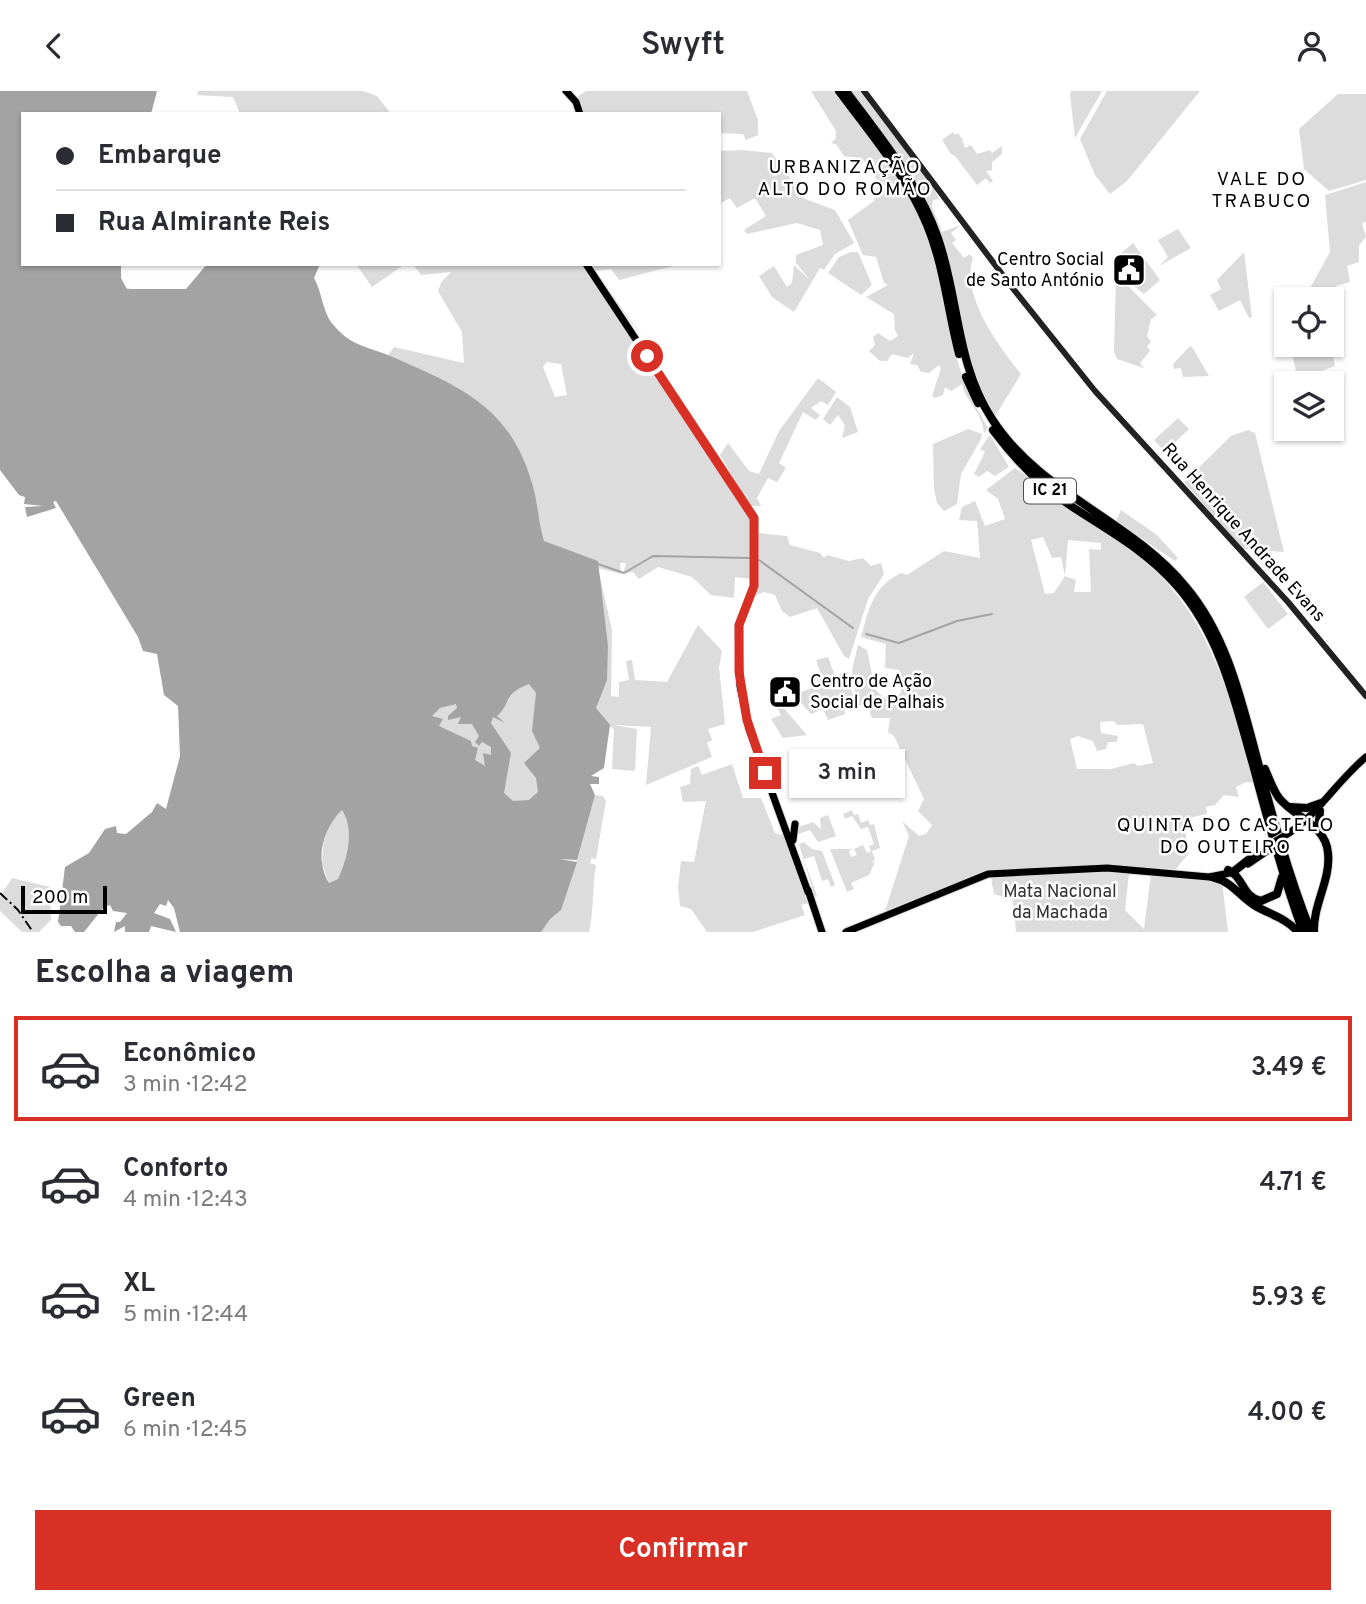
<!DOCTYPE html>
<html lang="pt">
<meta charset="utf-8">
<style>
:root{--surface:#fff;--page:#f2f2f3;--text:#2b2b33;--muted:#7c7c81;--line:#e1e1e2;--accent:#d93025}
body{margin:0;font-family:Overpass,sans-serif;background:var(--page);color:var(--text);height:100vh;display:flex;flex-direction:column;font-size:26px;white-space:nowrap}
*{box-sizing:border-box;margin:0}
p{font-size:23px;color:var(--muted)}
.icon{flex:none;width:38px;height:38px;fill:none;stroke:currentColor;stroke-width:2;stroke-linecap:round;stroke-linejoin:round}
.map{position:relative;height:841px;overflow:hidden}
.sheet{display:flex;flex-direction:column;background:var(--surface);flex:1}
.sheet>*{flex:none}
.guide{position:absolute;left:21px;top:21px;width:700px;height:154px;border-radius:0px;box-shadow:0 2px 5px #0004;display:grid;align-content:center;height:154px;padding:0 35px;background:var(--surface)}
.tools{position:absolute;left:1274px;top:196px;display:grid;gap:14px}
.tools a{display:grid;place-items:center;width:70px;height:70px;border-radius:0px;background:var(--surface);box-shadow:0 2px 5px #0004;font-size:35px}
.scale{position:absolute;left:21px;bottom:18px;width:86px;box-sizing:border-box;padding-left:7px;border:4px solid #000;border-top:0;font-size:19px;line-height:24px;white-space:nowrap;color:#000;-webkit-text-stroke:5px #fff;paint-order:stroke}
.end{position:absolute;width:32px;height:32px;margin:-16px;border:9px solid #d93025;background:#fff;box-shadow:0 0 0 4px #fff}
.from{border-radius:50%}
.bubble{position:absolute;height:49px;border-radius:0px;background:var(--surface);box-shadow:0 2px 5px #0004;font-size:23px;font-weight:600;line-height:49px;text-align:center}
.guide b{display:flex;align-items:center;gap:24px;height:66px;font-size:26px}
.guide b+b{border-top:2px solid var(--line)}
.guide i{width:18px;height:18px;background:var(--text)}
ul{padding:0;list-style:none}
li{display:flex;align-items:center;gap:21px;height:105px;margin:0 14px 10px;padding:0 21px;border:4px solid transparent;border-radius:0px}
li div{flex:1}
li b{display:block;font-size:26px}
li em{font-style:normal;font-weight:600}
li.current{border-color:var(--accent)}
li>.icon{width:63px;height:63px;stroke-width:1.5}
h2{padding:0 35px;font-size:32px;line-height:84px}
.button{display:flex;gap:14px;margin-top:auto;padding:14px 35px}
.button a{flex:1;height:80px;border-radius:0px;background:var(--accent);color:#fff;font-size:28px;font-weight:600;line-height:80px;text-align:center}
header{display:flex;justify-content:space-between;align-items:center;height:91px;padding:0 35px;background:var(--surface);font-size:32px;font-weight:600}
.map>svg:first-child{display:block}
.green{fill:#dcdcdc;fill-rule:evenodd}
.water{fill:#a3a3a3;fill-rule:evenodd}
.lines{fill:none;stroke-linecap:round;stroke-linejoin:round}
.stream{stroke:#a3a3a3;stroke-width:2}
.primary-casing{stroke:#dbdbdb;stroke-width:9}
.trunk-casing{stroke:#dbdbdb;stroke-width:10}
.secondary{stroke:#222;stroke-width:6}
.primary{stroke:#000;stroke-width:7}
.trunk{stroke:#000;stroke-width:8}
.rail{stroke:#000;stroke-width:2;stroke-dasharray:10 3.5 2 3.5;stroke-linecap:butt}
.primary-bridge-casing{stroke:#dbdbdb;stroke-width:9;stroke-linecap:butt}
.primary-bridge{stroke:#000;stroke-width:7}
.route{stroke:#d93025;stroke-width:9}
.labels{text-anchor:middle;dominant-baseline:central;stroke-width:5;stroke-linejoin:round;paint-order:stroke}
.shield{fill:#fff;stroke:#4c4c4c;stroke-width:2}
.shield-label{font-size:16px;font-weight:bold;fill:#000}
.poi-label{font-size:18px;fill:#000;stroke:#fff;text-anchor:end}
.street-label{font-size:18px;fill:#000;stroke:#fff}
.park-label{font-size:18px;fill:#333;stroke:#fff}
.neighbourhood-label{font-size:19px;letter-spacing:2px;fill:#000;stroke:#fff}
</style>
<header><svg class="icon" aria-label="back" viewBox="0 0 24 24"><path d="M15 5l-7 7 7 7"/></svg>Swyft<svg class="icon" aria-label="person" viewBox="0 0 24 24"><circle cx="12" cy="8" r="4"/><path d="M4 21q1-7 8-7t8 7"/></svg></header>
<div class="map">
<svg width="1366" height="841" viewBox="0 0 1366 841">
<rect width="100%" height="100%" fill="#fff"/>
<path class="green" d="M198,0H363L377,5L391,23H240L233,6L197,4Z
M586,0H747L758,29V44L746,49L743,43L719,42V23H583L577,6Z
M811,0H836C877,55 912,98 934,164C944,192 946,224 953,253C960,284 972,310 988,337L984,342C984,324 965,309 962,293L951,300L945,296L943,304L935,307L932,305L941,277L939,274L929,282L921,281L917,274L910,273L914,262L908,267L892,263L887,270H880L869,260L875,254L873,246L878,242L890,250L898,245L895,239L894,223L866,206L888,194L884,192L876,166L863,164L848,129L874,110L878,90L863,68L844,65L836,53L831,52L836,47V40Z
M849,0H860L934,97L939,108L933,109L932,116L942,141L961,134L951,142L956,149L952,152L964,167L970,163L973,167C960,205 1000,257 1021,283L994,327L968,270L946,164Z
M1071,0H1102L1075,47L1070,4Z
M1107,0H1200L1127,90L1110,103L1095,84L1080,48Z
M1338,3H1366V89L1329,100L1304,78L1299,38Z
M953,41L955,44L958,42L963,49L960,52L963,50L965,57L971,54L977,63L990,59L992,62L1002,55V63L992,71V79L986,80L993,90L990,92L986,87L977,94L955,65L951,63L942,49Z
M742,59L772,62L805,108L835,119L854,152L835,163L824,179L820,177L794,221L772,206L759,185L774,175L787,196L792,192L794,174L810,189L796,172V164L823,154L820,139L797,132L747,143L744,139L766,125L755,107L737,117L730,107L719,113V60Z
M1366,91V131L1362,132L1366,146L1359,154V171L1347,175L1350,191L1336,195L1339,208H1304L1330,161L1325,104Z
M1178,138L1191,157L1159,175L1168,166L1158,149Z
M1133,152L1160,189L1144,203L1130,192L1141,183L1126,162L1119,164Z
M851,161H858L872,194L861,204L828,182L839,166Z
M1244,161L1252,226L1249,227L1240,209L1219,220L1210,204L1221,198L1217,189Z
M209,173H264L268,177L262,181L264,188L263,182L270,179L267,173H318L313,187L330,233L360,258L387,265L362,285C375,279 386,268 394,256L464,272L462,241L438,200L442,190L451,181L421,184L415,176L417,173H583L747,418L752,437L751,488L735,486L734,507L711,504L692,486L658,476L639,488L633,481L623,483L626,472H620L621,483L598,477L612,539L611,605L619,606V591L629,589L626,570L632,569L635,589L667,591L698,534L722,560L719,576L725,633L708,638L712,649L707,652L712,666L646,694L651,636L614,634L637,638L635,680L612,678L614,638L609,635L603,674L587,683L583,691L577,767L595,704L603,705L606,710L596,768L592,767L590,772L596,774C592,797 594,820 589,841H342C341,822 344,814 356,799L364,803L370,786L372,767L379,761L381,724L386,725L382,702L395,592C415,572 455,572 482,571C501,571 512,553 532,557C558,562 568,592 568,616C568,621 565,627 565,632C566,643 573,657 570,669C567,682 562,690 557,702C562,720 552,733 556,749L526,794L531,797L530,792L546,769L576,773L577,768L561,765L559,768L546,767L556,754L555,743C560,730 575,670 574,658C573,653 569,648 569,642C569,639 572,636 572,632C569,588 567,549 510,553L500,563C512,532 515,540 542,530L549,521V501L532,483L531,475L549,461L548,453L545,451V461L531,468C524,485 533,484 542,497C546,503 545,512 545,520C530,536 518,527 510,535C499,544 501,561 489,568L449,559L393,561L389,528L378,491L388,490L373,479L369,457L347,433L318,388L286,352C306,330 312,303 339,284C309,295 305,332 284,351L225,309L245,299L255,289L252,272L263,264L251,270L242,266C236,253 246,245 254,237L247,227L251,223L248,211L265,197V189L264,196L247,208L248,221L244,228L252,235C245,245 237,250 238,265L251,274L253,288L228,304L198,292L92,233L124,196C134,201 174,202 186,199C196,196 203,181 209,173ZM547,271L561,273L567,304L555,306L543,276Z
M356,173H405L372,196Z
M589,173H681L619,189L611,178L595,180L639,241L653,244L638,241Z
M1116,183L1157,224L1151,228L1147,245L1151,251L1147,255L1150,260L1140,272L1144,277L1117,268L1114,261Z
M1290,254H1331L1335,275L1298,289Z
M1190,255L1192,256L1209,285L1183,286L1181,277L1174,278L1173,273Z
M818,287L836,301L828,314L821,310L811,317L820,324L816,329L803,321L779,372L786,377L777,391L768,387L757,407L761,415H750L720,364L728,352L749,380L759,383L779,340Z
M837,306L850,316L858,341L842,347L845,334L838,324L830,334L823,328Z
M1178,327L1189,338L1165,361L1154,349Z
M968,338L982,343L981,348L961,383L957,413L944,420L937,412L934,398L933,353Z
M1248,339L1255,342L1284,461L1242,458L1184,391L1231,345Z
M990,344L1009,376L995,385L987,380L979,386L974,383L985,361L980,358Z
M1015,377L1122,449L1120,452C1206,507 1229,601 1255,692L1246,691L1236,696L1239,706L1224,704L1215,714L1206,716L1207,723L1183,728L1189,762L1176,778L1068,775L981,783L885,820L909,745L902,730L919,745L926,743L932,734L918,720L924,708L894,645L888,641L890,627H872L867,614H857L852,580L858,554L867,559L875,598L888,611L901,602L899,579L885,577L886,553L861,546C869,517 873,496 901,482L907,484L944,460L980,467L977,430L959,429L962,416L975,410L985,435L1005,428L998,408L986,399ZM1043,446L1052,467L1061,466L1065,485L1054,502L1045,503L1031,449ZM1068,449L1101,452V459L1089,458L1091,501H1074L1076,489L1065,485ZM1114,630L1117,634L1143,633L1153,672L1138,675L1134,672L1111,678H1077L1070,648L1078,645L1093,650L1097,660L1106,658L1108,651H1117L1118,645L1101,642L1100,631Z
M1121,419L1157,444L1178,467L1175,470L1116,430Z
M758,442L787,445L790,454L820,462L824,467L827,464L849,470L863,467L871,475L881,472L884,483L868,508L849,568L844,565L817,517L790,526L782,520L775,504L764,501L754,505Z
M1263,491L1288,523L1268,538L1244,506Z
M828,566L835,585L847,581L854,609L844,611L845,623L828,629L823,618L811,623L794,604L824,592L816,569Z
M782,615L807,644L783,647L771,628L781,624L777,617Z
M732,673L743,707H761L775,742L784,745L809,812L801,814L805,824L753,841H707L691,818L680,815L678,796L681,770L694,771L706,710L683,711L680,696L690,693L691,678L698,675L702,684Z
M342,719C355,739 347,767 338,788L329,792L322,773L324,740Z
M852,719L854,724L858,723L861,732L868,729L870,734L874,733L880,757L872,760L875,769L870,772L875,771L869,784L851,792L854,798L847,801L830,758H853L849,760L851,766L857,764L854,758L863,754L867,762L871,760L869,755L874,753L868,736L861,738L852,725L845,728L843,723Z
M828,724L836,745L818,751L810,739L798,743L796,737L813,731L821,738L820,727Z
M804,751L812,758L822,760L835,794L831,796L828,788L822,790L814,765L804,768L817,805L815,806L799,753Z
M1092,780L1129,782L1125,819L1144,838L1151,783L1222,790L1228,841H1016L1013,809L994,803L991,787Z
M12,787L50,796L51,829L39,841H22L0,820V806Z"/>
<path class="water" d="M0,0H157L151,23H23V173H121V187L127,198H186L207,173H320L314,187C322,201 322,218 331,231C351,257 369,255 395,267C461,296 510,316 532,392C538,411 538,431 544,450L598,470L608,555L607,589L596,617L610,634L604,677L591,685L599,686V693H590L595,704L577,769L560,768L577,771L561,819L550,828L541,841H180L174,817L168,809L166,815L160,813L154,822L170,828L176,841L151,835L149,841H125V835L114,841L116,831H120L127,822L113,820L110,814L104,816L84,841H75L71,835H61L58,831L65,776L89,762L105,738L116,735L117,742L126,743L152,721L157,712L166,718L180,665L178,615L164,604L157,563L143,560L138,546L56,410L53,411L56,417L27,426L25,416L43,415L24,413L25,406L19,404L0,379ZM529,593L536,602L532,640L540,657L524,672L536,687L538,701L529,709L513,710L504,702L511,662L491,632L493,626L505,632L497,625C512,612 501,604 529,593ZM456,613L457,617L448,625V629L461,626L458,633H472L479,645L475,651L479,655L482,651L491,656V664L483,662L485,675L475,669L478,657L472,655L471,650L439,635L443,628L432,625L440,617ZM342,719C355,739 347,768 338,788L329,792C314,767 323,738 342,719Z"/>
<g class="lines">
<path class="stream" d="M759,469L853,537
M598,473L624,482L653,465L750,467
M866,543L899,552L957,530L992,523"/>
<defs>
<path id="primary" d="M566,0L576,11L580,23
M586,173L754,427V495L739,534L740,595L749,638L808,801
M1289,742C1319,722 1338,689 1366,666
M793,749L795,733
M1248,773L1267,760
M808,799L822,841
M846,841L988,783L1107,777L1209,786L1235,781"/>
<path id="trunk" d="M839,0C870,42 907,85 927,134C944,175 948,221 959,263
M846,0C880,46 919,92 938,147C959,207 956,273 992,328C1040,403 1130,428 1186,496C1225,542 1240,603 1255,660C1271,720 1288,783 1311,841
M966,286L978,312
M993,339C1014,367 1038,393 1068,413C1107,439 1146,459 1177,495C1221,545 1235,611 1253,674C1268,730 1283,786 1303,841
M1265,678C1269,687 1273,699 1279,707C1294,726 1326,734 1328,762C1331,789 1313,813 1314,841
M1290,716L1307,717L1321,712
M1318,740L1320,720
M1228,779C1244,786 1242,806 1261,810L1277,803L1282,786
M1233,781L1252,766
M1212,786C1233,791 1238,804 1254,814C1270,824 1285,826 1298,841"/>
</defs>
<use href="#primary" class="primary-casing"/>
<use href="#trunk" class="trunk-casing"/>
<path class="secondary" d="M864,0L1011,195L1095,300L1288,511L1366,605"/>
<use href="#primary" class="primary"/>
<use href="#trunk" class="trunk"/>
<path class="rail" d="M0,802L18,819L33,841"/>
<defs>
<path id="primary-bridge" d="M1266,756L1289,742"/>
</defs>
<use href="#primary-bridge" class="primary-bridge-casing"/>
<use href="#primary-bridge" class="primary-bridge"/>
</g>
<g class="lines">
<path class="route" d="M647,265L754,427V495L739,534V581L747,629L765,682"/>
</g>
<defs>
<symbol id="civic-square" viewBox="-11 -11 22 22"><rect x="-9" y="-9" width="18" height="18" rx="4" fill="#000" stroke="#fff"/><path d="M-.6-6.5H3V-4.5H.6V-3L4-1V1h2V6H-6V1h2V-1L-.6-3ZM-1.2 2.5V6h2.4V2.5Z" fill="#fff"/></symbol>
</defs>
<g fill-rule="evenodd">
<use href="#civic-square" x="1110" y="160" width="38" height="38"/>
<use href="#civic-square" x="766" y="582" width="38" height="38"/>
</g>
<g class="labels">
<rect class="shield" x="1024" y="387.5" width="52" height="25" rx="5"/>
<g class="shield-label">
<text x="1050" y="400">IC 21</text>
</g>
<g class="poi-label">
<text x="1104" y="169">Centro Social<tspan x="1104" dy="21">de Santo António</tspan></text>
<text x="810" y="591" text-anchor="start">Centro de Ação<tspan x="810" dy="21">Social de Palhais</tspan></text>
</g>
<g class="street-label">
<text transform="translate(1243 442) rotate(48)">Rua Henrique Andrade Evans</text>
</g>
<g class="park-label">
<text x="1060" y="801">Mata Nacional<tspan x="1060" dy="21">da Machada</tspan></text>
</g>
<g class="neighbourhood-label">
<text x="845" y="77">URBANIZAÇÃO<tspan x="845" dy="22">ALTO DO ROMÃO</tspan></text>
<text x="1262" y="89">VALE DO<tspan x="1262" dy="22">TRABUCO</tspan></text>
<text x="1226" y="735">QUINTA DO CASTELO<tspan x="1226" dy="22">DO OUTEIRO</tspan></text>
</g>
</g>
</svg>
<div class="tools">
<a><svg class="icon" aria-label="locate" viewBox="0 0 24 24"><circle cx="12" cy="12" r="6"/><path d="M12 2v4M12 18v4M2 12h4M18 12h4"/></svg></a>
<a><svg class="icon" aria-label="layers" viewBox="0 0 24 24"><path d="M12 4l9 5-9 5-9-5zM3 14l9 5 9-5"/></svg></a>
</div>
<div class="scale">200 m</div>
<i class="end from" style="left:647px;top:265px"></i>
<i class="end" style="left:765px;top:682px"></i>
<div class="bubble" style="left:789px;top:658px;width:116px">3 min</div>
<div class="guide">
<b><i class="from"></i>Embarque</b>
<b><i></i>Rua Almirante Reis</b>
</div>
</div>
<section class="sheet">
<h2>Escolha a viagem</h2>
<ul>
<li class="current"><svg class="icon" aria-label="car" viewBox="0 0 24 24"><path d="M5 17H2v-5l4-1 3-4h7l3 4 3 1v5h-3M9 17h6M6 11h13"/><circle cx="7" cy="17" r="2"/><circle cx="17" cy="17" r="2"/></svg><div><b>Econômico</b><p>3 min · 12:42</p></div><em>3.49 €</em></li>
<li><svg class="icon" aria-label="car" viewBox="0 0 24 24"><path d="M5 17H2v-5l4-1 3-4h7l3 4 3 1v5h-3M9 17h6M6 11h13"/><circle cx="7" cy="17" r="2"/><circle cx="17" cy="17" r="2"/></svg><div><b>Conforto</b><p>4 min · 12:43</p></div><em>4.71 €</em></li>
<li><svg class="icon" aria-label="car" viewBox="0 0 24 24"><path d="M5 17H2v-5l4-1 3-4h7l3 4 3 1v5h-3M9 17h6M6 11h13"/><circle cx="7" cy="17" r="2"/><circle cx="17" cy="17" r="2"/></svg><div><b>XL</b><p>5 min · 12:44</p></div><em>5.93 €</em></li>
<li><svg class="icon" aria-label="car" viewBox="0 0 24 24"><path d="M5 17H2v-5l4-1 3-4h7l3 4 3 1v5h-3M9 17h6M6 11h13"/><circle cx="7" cy="17" r="2"/><circle cx="17" cy="17" r="2"/></svg><div><b>Green</b><p>6 min · 12:45</p></div><em>4.00 €</em></li>
</ul>
<div class="button"><a>Confirmar</a></div>
</section>
